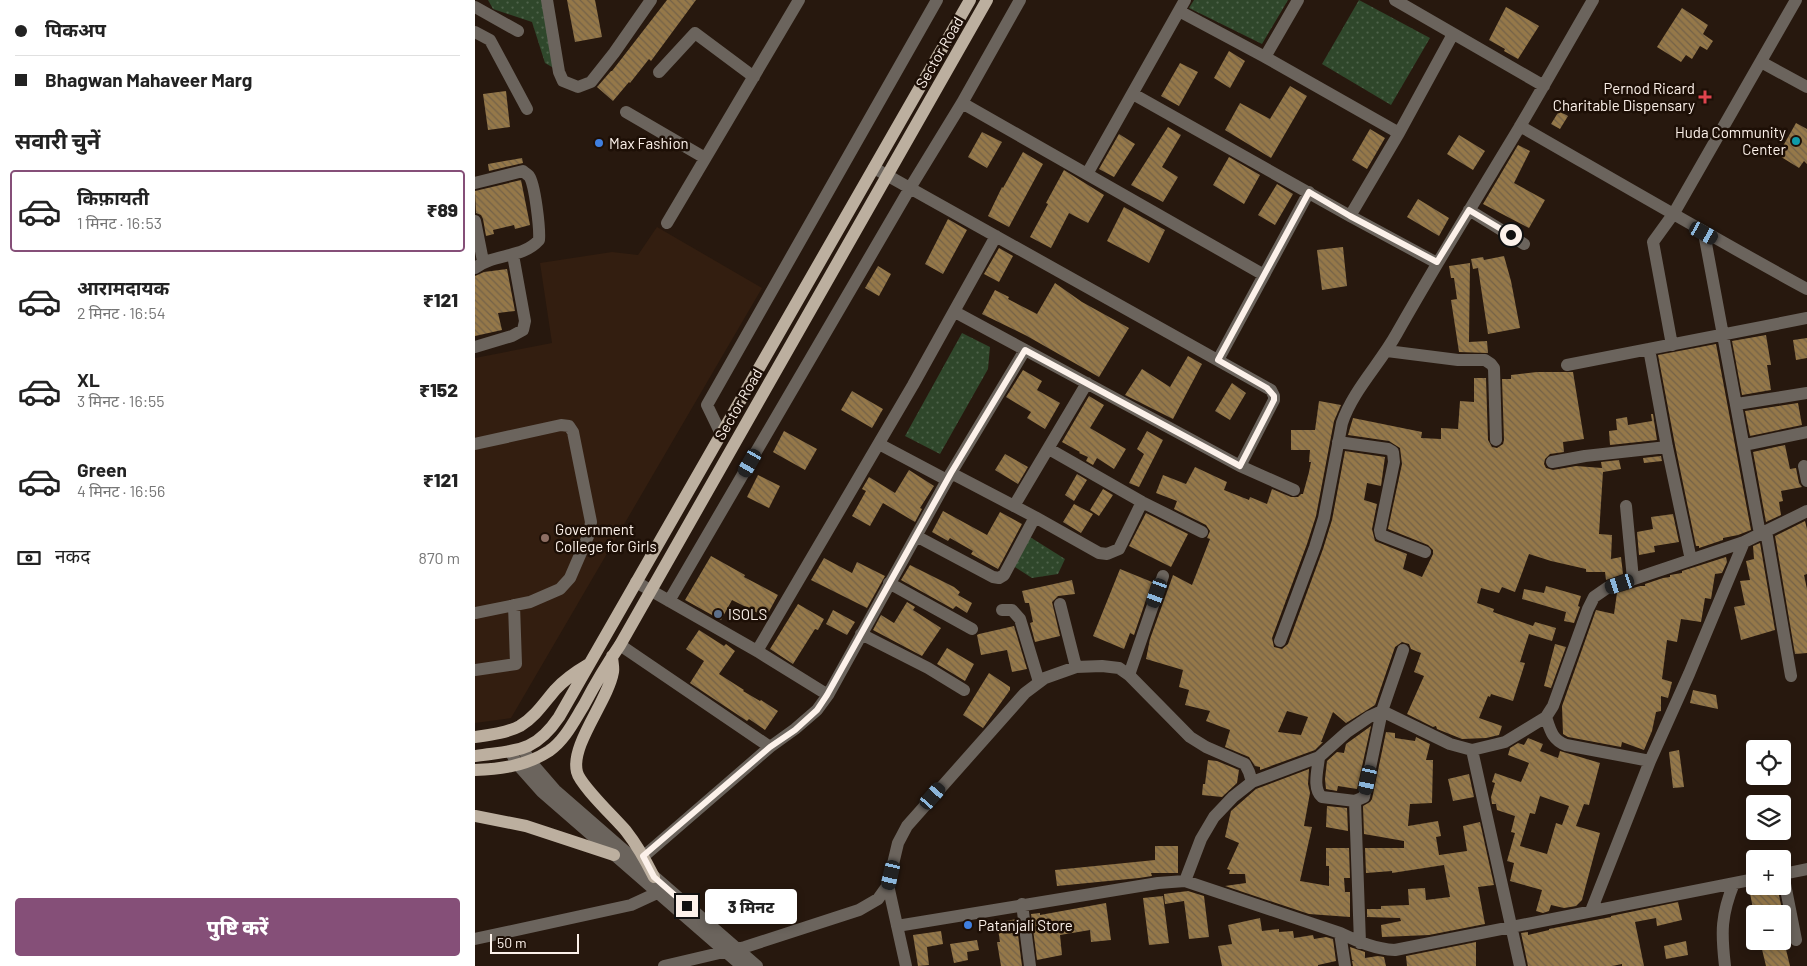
<!DOCTYPE html>
<html lang="hi">
<meta charset="utf-8">
<style>
:root{--surface:#fff;--page:#f6f6f6;--text:#222;--muted:#767676;--line:#e0e0e0;--accent:#854f78}
body{margin:0;font-family:Barlow,"Noto Sans Devanagari",sans-serif;background:var(--page);color:var(--text);height:100vh;display:flex;flex-direction:column;font-size:19px;white-space:nowrap}
*{box-sizing:border-box;margin:0}
p{font-size:16px;color:var(--muted)}
.icon{flex:none;width:28px;height:28px;fill:none;stroke:currentColor;stroke-width:2;stroke-linecap:round;stroke-linejoin:round}
.map{position:relative;flex:1;overflow:hidden}
.panel{display:flex;flex-direction:column;background:var(--surface);width:475px}
.panel>*{flex:none}
.guide{display:grid;align-content:center;height:110px;padding:0 15px;background:var(--surface)}
.controls{position:absolute;left:1271px;top:740px;display:grid;gap:10px}
.controls a{display:grid;place-items:center;width:45px;height:45px;border-radius:5px;background:var(--surface);box-shadow:0 2px 8px #0003;font-size:25px}
.scale{position:absolute;left:15px;bottom:12px;width:89px;box-sizing:border-box;padding-left:5px;border:2px solid #fcf1ea;border-top:0;font-size:14px;line-height:18px;white-space:nowrap;color:#fcf1ea;-webkit-text-stroke:4px #1d0f06;paint-order:stroke}
.end{position:absolute;width:22px;height:22px;margin:-11px;border:6px solid #fcf1ea;background:#111;box-shadow:0 0 0 2px #111}
.from{border-radius:50%}
.bubble{position:absolute;height:35px;border-radius:5px;background:var(--surface);box-shadow:0 2px 8px #0003;font-size:16px;font-weight:800;line-height:35px;text-align:center}
.car{position:absolute;width:15px;height:30px;margin:-15px -8px;border-radius:6px;box-shadow:0 0 4px 1px #0007;background:linear-gradient(#222 24%,#8ab4d8 0 40%,#222 0 76%,#8ab4d8 0 86%,#222 0)}
.guide b{display:flex;align-items:center;gap:18px;height:48px;font-size:19px}
.guide b+b{border-top:1px solid var(--line)}
.guide i{width:12px;height:12px;background:var(--text)}
ul{padding:0;list-style:none}
li{display:flex;align-items:center;gap:15px;height:82px;margin:0 10px 8px;padding:0 5px;border:2px solid transparent;border-radius:5px}
li div{flex:1}
li b{display:block;font-size:19px}
li em{font-style:normal;font-weight:800}
li.selected{border-color:var(--accent)}
li>.icon{width:45px;height:45px;stroke-width:1.5}
h2{padding:0 15px;font-size:22px;line-height:60px}
.pay{display:flex;align-items:center;gap:12px;height:55px;padding:0 15px;font-size:19px}
.pay p{margin-inline-start:auto}
.primary-button{display:flex;gap:10px;margin-top:auto;padding:10px 15px}
.primary-button a{flex:1;height:58px;border-radius:5px;background:var(--accent);color:#fff;font-size:20px;font-weight:800;line-height:58px;text-align:center}
main{display:flex;flex:1;min-height:0}
.map>svg:first-child{display:block}
.built{fill:#331e10}
.park{fill:url(#park-dots)}
.building{fill:url(#building-back-hatch);fill-rule:evenodd}
.lines{fill:none;stroke-linecap:round;stroke-linejoin:round}
.minor{stroke:#6b645d;stroke-width:12}
.major{stroke:#bcaf9f;stroke-width:12}
.route{stroke:#fcf1ea;stroke-width:6}
.health-dot{fill:#e0444e;stroke:#1d0f06;stroke-width:2}
.culture-dot{fill:#0f9aa8;stroke:#1d0f06;stroke-width:2}
.shop-dot{fill:#3f7fe0;stroke:#1d0f06;stroke-width:2}
.education-dot{fill:#8d6e63;stroke:#1d0f06;stroke-width:2}
.service-dot{fill:#5c6f8a;stroke:#1d0f06;stroke-width:2}
.labels{text-anchor:middle;dominant-baseline:central;stroke-width:5;stroke-linejoin:round;paint-order:stroke}
.street-label{font-size:15px;fill:#fcf1ea;stroke:#1d0f06}
.poi-label{font-size:15px;fill:#fcf1ea;stroke:#1d0f06;text-anchor:start}
</style>
<main>
<section class="panel">
<div class="guide">
<b><i class="from"></i>पिकअप</b>
<b><i></i>Bhagwan Mahaveer Marg</b>
</div>
<h2>सवारी चुनें</h2>
<ul>
<li class="selected"><svg class="icon" aria-label="car" viewBox="0 0 24 24"><path d="M5 17H2v-5l4-1 3-4h7l3 4 3 1v5h-3M9 17h6M6 11h13"/><circle cx="7" cy="17" r="2"/><circle cx="17" cy="17" r="2"/></svg><div><b>किफ़ायती</b><p>1 मिनट · 16:53</p></div><em>₹89</em></li>
<li><svg class="icon" aria-label="car" viewBox="0 0 24 24"><path d="M5 17H2v-5l4-1 3-4h7l3 4 3 1v5h-3M9 17h6M6 11h13"/><circle cx="7" cy="17" r="2"/><circle cx="17" cy="17" r="2"/></svg><div><b>आरामदायक</b><p>2 मिनट · 16:54</p></div><em>₹121</em></li>
<li><svg class="icon" aria-label="car" viewBox="0 0 24 24"><path d="M5 17H2v-5l4-1 3-4h7l3 4 3 1v5h-3M9 17h6M6 11h13"/><circle cx="7" cy="17" r="2"/><circle cx="17" cy="17" r="2"/></svg><div><b>XL</b><p>3 मिनट · 16:55</p></div><em>₹152</em></li>
<li><svg class="icon" aria-label="car" viewBox="0 0 24 24"><path d="M5 17H2v-5l4-1 3-4h7l3 4 3 1v5h-3M9 17h6M6 11h13"/><circle cx="7" cy="17" r="2"/><circle cx="17" cy="17" r="2"/></svg><div><b>Green</b><p>4 मिनट · 16:56</p></div><em>₹121</em></li>
</ul>
<div class="pay"><svg class="icon" aria-label="cash" viewBox="0 0 24 24"><path d="M3 7h18v10H3z"/><circle cx="12" cy="12" r="2"/></svg>नकद<p>870 m</p></div>
<div class="primary-button"><a>पुष्टि करें</a></div>
</section>
<div class="map">
<svg width="1332" height="966" viewBox="0 0 1332 966">
<defs>
<pattern id="park-dots" width="8" height="8" patternUnits="userSpaceOnUse" patternTransform="scale(1.25)"><rect width="8" height="8" fill="#2f472b"/><path d="M2 2h.1M6 6h.1" fill="none" stroke="#4e624a" stroke-width="1.8" stroke-linecap="round"/></pattern>
<pattern id="building-back-hatch" width="6" height="6" patternUnits="userSpaceOnUse" patternTransform="scale(1.25)"><rect width="6" height="6" fill="#957849"/><path d="M-1 5l2 2M0 0l6 6M5-1l2 2" fill="none" stroke="#746248"/></pattern>
</defs>
<rect width="100%" height="100%" fill="#27180e"/>
<path class="built" d="M182,227L287,288L36,718L0,723V358L77,343L65,263L137,252L163,255Z"/>
<path class="park" d="M13,0H69L84,71L70,63L57,22L18,9Z
M719,0H813L787,44L714,8Z
M884,0L955,38L916,105L847,64Z
M487,333L515,347L513,369L465,454L430,436Z
M555,537L590,559L583,574L557,578L535,564Z"/>
<path class="building" d="M92,0H120L127,37L100,42Z
M192,0H221L176,61L174,59L155,83L154,82L138,101L122,87L136,71H137Z
M1031,7L1064,26L1043,59L1029,51L1030,49L1014,40Z
M1207,8L1233,25L1228,34L1238,41L1232,50L1225,46L1217,59L1211,55L1206,62L1182,47Z
M754,51L770,61L755,88L739,78Z
M705,63L723,72L704,106L686,96Z
M815,86L832,96L796,158L750,130L765,103L795,119Z
M31,91L35,127L13,130L8,94Z
M1084,111L1093,116L1085,129L1076,124Z
M1321,123L1332,129V164L1329,161L1324,168L1303,155Z
M693,127L706,135L687,167L703,177L688,202L656,185Z
M895,129L910,138L892,169L877,160Z
M507,132L527,142L512,168L493,157Z
M644,134L660,144L639,177L624,169Z
M984,135L1010,151L998,170L972,154Z
M1043,145L1055,151L1039,183L1070,200L1054,228L1008,204Z
M548,152L568,164L534,227L513,216L527,187L528,188Z
M754,157L785,175L769,204L738,185Z
M47,158L48,163L14,171L13,164Z
M589,170L629,195L613,223L594,213L576,248L555,237L573,204L571,203Z
M46,180L55,225L40,229L39,225L18,230L19,234L11,236L8,219L6,215L1,213L0,191Z
M802,184L818,194L800,225L783,215Z
M943,199L974,218L964,236L932,217Z
M649,207L690,230L674,263L632,241Z
M473,219L492,230L468,274L450,264Z
M868,247L872,286L847,290L842,250Z
M524,248L538,256L524,282L509,274Z
M1029,256L1036,281L1045,328L1013,334L1003,268L998,269L996,259L1008,257L1009,260Z
M995,263L994,342L1012,341L1013,353L984,352L976,300L982,299L979,278H976L974,266Z
M403,266L416,274L404,296L390,288Z
M32,269L40,311L23,313L27,330L0,336V276L9,272Z
M580,283L607,302L654,328L624,377L552,336L507,314L520,290L534,297L533,299L562,314Z
M1291,335L1296,365H1292L1296,390L1267,395L1257,341Z
M1332,338V358L1321,360L1318,340Z
M1241,344L1276,530L1263,535L1248,538V540L1224,548V546H1221L1200,445L1183,355Z
M713,356L727,364L698,419L650,395L667,369L695,387Z
M548,370L567,381L562,390L585,403L570,429L552,418L556,412L531,397Z
M1062,372H1098L1109,439L1088,442L1089,452L1075,454L1070,459L1069,464L1071,468L1078,470L1101,466L1127,468L1126,462L1144,460L1146,469L1128,472L1124,534L1137,535L1136,559L1146,557L1148,574L1131,580L1130,572H1111V569L1076,561L1054,554L1040,592L1027,587L1024,593L1006,588L1002,603L1019,609L1018,612L1058,626L1060,622L1081,628L1077,641L1054,634L1045,662L1050,663L1038,701L1016,694L1015,697L1013,696L1004,718L1027,726L1024,735L1011,738L987,739L962,729L961,726L958,727L932,714L949,676L939,672L946,653L936,649L934,644L927,642L920,647L900,705L871,723L858,712L846,742H848L840,750L785,770V767L780,766L774,757L750,747L755,730L731,721L735,711L710,705L714,690L704,687L708,670L671,659L675,639L698,575L717,585L735,539L732,538L735,531L731,525L699,509L702,501L681,493L688,475L711,484L720,467L752,482L749,490L774,500L775,497L792,504L797,489L816,497H823L826,494H828L834,472L836,462H834L835,450H816V430H840L844,401L866,405L859,421L841,516L832,544L797,638L799,647L807,649L813,644L848,549L857,520L870,451L910,457L906,486L892,483L889,500L902,504L897,529L900,541L932,554L928,569L947,577L958,554V550L953,545L913,529L927,464L925,448L914,441L873,435L878,418L947,432L946,438L966,439V428L983,429L985,401L999,402V378H1011L1013,440L1017,447L1022,448L1028,444L1029,440L1027,379H1036V375ZM812,711L833,717L826,735L803,732Z
M757,383L771,393L755,420L740,411Z
M377,391L408,409L397,428L366,410Z
M614,396L629,405L615,428L651,449L639,469L622,458L618,465L611,461L613,457L604,453L605,452L587,442Z
M1323,403L1327,425L1275,436L1270,411Z
M1176,414H1178L1182,440L1135,445L1134,431L1142,430L1141,419L1152,417L1153,425L1177,421Z
M309,431L342,449L330,470L298,452Z
M672,431L688,440L664,487L654,483L669,454L662,449Z
M1310,445L1315,469L1321,468L1324,483L1327,487L1306,491L1308,501L1304,502L1306,515L1291,522L1278,452Z
M530,454L553,467L543,484L520,470Z
M1186,456L1187,461L1169,463L1168,458Z
M434,470L459,486L445,508L447,509L440,522L408,503L395,526L377,516L391,491L387,489L394,477L420,493Z
M602,474L612,480L599,501L590,495Z
M283,475L305,486L294,508L272,497Z
M628,489L638,495L624,516L615,510Z
M599,504L618,514L606,533L588,522Z
M468,511L512,535L525,512L547,524L523,569L496,554L498,551L475,538L473,541L457,532Z
M671,513L713,534L696,567L654,546Z
M1198,514L1204,542L1179,546L1180,552L1164,555L1162,532L1178,529L1176,517Z
M1330,521L1332,529V574L1329,575L1332,589V653L1320,654L1300,536Z
M1285,543L1300,630L1266,640L1259,607L1270,605L1265,581L1275,580L1271,561L1279,559L1278,546Z
M236,556L270,575L269,577L303,595L291,617L257,600L246,620L210,600Z
M1251,557L1252,562L1247,573L1240,574L1236,599L1230,598L1226,622L1206,619L1202,642L1192,640L1187,679L1197,682L1193,698L1186,696V711L1181,712L1177,731L1169,750L1147,742L1146,747L1093,737L1088,734L1087,706L1121,610L1139,614L1142,593L1165,586H1170V584L1188,578L1195,577V575L1207,573V571Z
M349,558L377,573L382,562L410,576L392,608L336,580Z
M435,565L479,587L485,592L483,595L497,603L492,613L481,606L478,609L426,580Z
M645,569L677,582L659,635L655,633L649,649L618,636Z
M597,580L600,594L583,596L577,602L585,636L560,642L555,623L558,622L554,603H550L547,591Z
M1071,586L1106,596L1103,606L1105,607L1099,623L1089,621L1091,612L1047,599L1049,589L1069,593Z
M432,602L440,607L438,610L466,628L447,656L398,630L406,615L419,623Z
M323,604L349,619L343,630L340,629L318,664L295,649Z
M358,610L380,622L372,635L351,624Z
M539,626L552,669L537,672L532,650L506,655L502,635L504,634Z
M224,630L249,646L251,644L260,651L244,674L269,690L268,691L285,701L286,700L303,711L290,730L274,719L272,721L215,683L229,661L211,649Z
M1080,644L1091,647L1076,688L1069,686Z
M472,648L499,664L490,681L462,664Z
M514,673L535,687V690L508,728L488,715Z
M1218,690L1241,695L1243,709L1215,703Z
M896,726L882,789L863,786L862,791L851,789L850,779L852,761L862,752L869,753L871,744Z
M911,732L920,733V738L940,741L941,737L955,744L951,760H958L957,803L935,804L933,826L963,821L966,836L961,837L964,855L992,851L988,826L1005,822L1019,885L1003,887L1010,924L954,935L907,937L906,925L926,921L925,918L892,917V909H906V906L934,905L933,889L950,888L951,900L975,897L969,865L917,873V871L891,873L890,848H929V841L889,834L888,806L895,802L897,799Z
M1053,738L1068,744L1065,751L1083,758L1085,751L1125,763L1114,805L1109,804L1101,826L1125,833L1107,900L1101,906L1089,908L1076,905L1074,911L1068,913L1061,911L1067,890L1035,881L1039,863L1032,861L1040,833L1036,832L1040,816L1022,810L1021,804H1017L1016,797L1020,783L1017,782L1020,773L1046,782L1054,763L1033,755L1035,748L1043,743L1049,745ZM1065,796L1094,806L1087,825L1081,823L1072,854L1045,846L1055,813L1060,814Z
M1204,750L1209,787L1198,788L1194,752Z
M733,760L742,761L764,770L762,783L747,797L727,795L728,784H730Z
M834,769L833,784L835,793L829,826L837,827L825,881L854,886V866H851V848H874L875,878H869L870,892H875V917L834,914L750,886L771,883L770,874H754L755,870L752,869L764,843L750,837L756,811L781,789Z
M994,774L999,797L978,801L973,779Z
M852,806L872,808L873,831L851,827Z
M680,846H703V873H676L677,876L664,878L582,886L580,870L680,860Z
M1283,886H1302L1308,914H1279L1274,888Z
M713,891L729,896L734,937L714,939L709,901L690,904L689,894Z
M688,896L694,943L674,945L668,898Z
M1203,902L1207,920L1182,926L1181,918L1160,922L1169,966H1147V964L1137,966H1053L1046,933L1053,932V935L1074,930V929L1136,917V916Z
M631,903L636,940L616,942L615,930L585,935L587,955L562,960L556,914L565,913V915Z
M785,918L787,931L804,929V932L818,931L819,938L838,935L839,939L851,937L858,939L861,961L843,965V966H747L743,946L757,944L753,925Z
M541,919L547,966H526L522,942H525L522,923Z
M466,931L468,944L452,947L454,965L443,966L438,935Z
M502,940L504,950L492,952L493,960L479,963L475,944Z
M1211,941L1213,955L1191,959L1189,946Z
M1285,941H1309L1315,966H1291Z
M1001,942V966H932L931,956Z
M875,947L890,952V958L903,956L909,957L911,966H878L877,961H879L877,960Z"/>
<g class="lines">
<path class="minor" d="M72,0L84,72L88,81L103,87L116,82L139,53L176,0
M920,0L1069,86
M0,7L43,31
M704,11L790,57L924,133
M0,32L15,40L52,109
M790,57L823,0
M1286,62L1332,87
M184,72L220,33L279,77
M658,94L875,216L962,263
M487,103L789,275
M151,112L230,158
M1045,126C1141,181 1235,236 1332,289
M399,168L796,390L799,396V400L765,466
M612,174L710,0
M0,183L48,171C49,172 53,175 54,176C60,184 65,229 64,240C47,259 19,253 0,268
M994,210L1049,244
M875,216L924,133L978,34
M0,221L8,261
M192,223L324,0
M1229,233L1285,534
M480,312L765,466L819,490
M1197,345L1178,242L1199,213L1321,0
M0,347L37,336L48,330L50,321L38,255
M1174,349L1192,447L1216,560
M912,351L983,360H1010L1016,364L1019,368L1021,440
M743,360L834,192
M1092,365L1332,318
M1262,404L1332,393
M246,434L232,405L462,0
M863,442L913,449L918,452L919,462L905,530L906,535L950,552
M0,444L86,425L94,426L98,432L116,522L114,534L95,578L85,589L55,602L0,613
M404,444L472,480
M1270,445L1332,432
M574,449L667,502L727,532
M1077,462L1110,456L1192,447
M1329,466L1332,481
M476,473L560,517L624,553L632,554L644,549L667,502
M539,506L612,383
M1151,506L1158,579
M1291,531L1316,676
M441,536L518,577L524,578L529,575L560,517
M161,582L282,651L353,695
M414,583L497,629
M194,601L435,188L487,103L545,0
M585,604L601,667
M527,610H537L545,619L564,682
M386,634L453,668L489,690
M805,641L840,547L849,518L867,423C878,390 905,364 922,333C961,264 1003,196 1044,128C1069,86 1093,43 1118,0
M145,645L295,747
M282,651L438,385L521,236
M0,670L41,664L39,605
M654,675L688,576
M1071,717C1075,729 1077,740 1091,745L1175,761
M48,749L55,761L80,790L282,966
M997,750L1045,966
M35,751L43,765L67,792L267,966
M844,757C843,769 837,789 847,797L880,801L889,797L907,711L928,650
M880,801L885,943
M169,856L295,747L320,729L342,710L353,695L476,473L550,350
M1308,874L1321,940
M1308,874L1332,869
M710,881L726,839L739,817L758,797L777,782L844,757L872,732L894,717L907,711L975,744L997,750L1030,742L1071,717L1078,706L1113,609L1119,597L1132,588L1269,542L1332,511
M413,885L431,966
M547,904L555,966
M1116,911L1175,761L1214,674L1269,542
M422,926L683,883L710,881L865,933C884,942 900,949 920,950L1280,879
M865,933L870,966
M0,939L156,905L182,893
M189,966L270,947L384,910L403,899L413,885L423,843L432,826L550,693L570,678L601,667L627,666L644,668L654,675L715,737L731,747L770,764L774,772L777,782
M1250,966C1246,932 1246,915 1259,883"/>
<path class="major" d="M137,656C137,661 139,667 138,672C133,701 95,745 102,772C105,785 140,818 151,831C162,845 171,861 179,877
M0,737C14,735 32,733 45,726C60,717 69,703 80,690C89,680 102,671 114,664
M0,756C40,750 59,754 84,717L495,0
M0,770C26,769 51,766 74,751C90,740 99,721 109,705C120,684 132,664 145,645L512,0
M0,816L51,826L139,855"/>
</g>
<g class="lines">
<path class="route" d="M212,906L179,877L168,856L295,747L320,730L342,710L352,695L476,473L550,350L765,466L799,400V396L792,388L743,360L834,192L875,216L962,262L994,210L1036,235"/>
</g>
<path class="health-dot" d="M1227.5 89.5h5v5h5v5h-5v5h-5v-5h-5v-5h5z"/>
<circle class="culture-dot" cx="1321" cy="141" r="5"/>
<g class="shop-dot">
<circle cx="124" cy="143" r="5"/>
<circle cx="493" cy="925" r="5"/>
</g>
<circle class="education-dot" cx="70" cy="538" r="5"/>
<circle class="service-dot" cx="243" cy="614" r="5"/>
<g class="labels">
<g class="street-label">
<text transform="translate(464 52) rotate(-60)">Sector Road</text>
<text transform="translate(263 404) rotate(-60)">Sector Road</text>
</g>
<g class="poi-label">
<text x="1220" y="88" text-anchor="end">Pernod Ricard<tspan x="1220" dy="17">Charitable Dispensary</tspan></text>
<text x="1311" y="132" text-anchor="end">Huda Community<tspan x="1311" dy="17">Center</tspan></text>
<text x="134" y="143">Max Fashion</text>
<text x="80" y="529">Government<tspan x="80" dy="17">College for Girls</tspan></text>
<text x="253" y="614">ISOLS</text>
<text x="503" y="925">Patanjali Store</text>
</g>
</g>
</svg>
<div class="controls">
<a><svg class="icon" aria-label="locate" viewBox="0 0 24 24"><circle cx="12" cy="12" r="6"/><path d="M12 2v4M12 18v4M2 12h4M18 12h4"/></svg></a>
<a><svg class="icon" aria-label="layers" viewBox="0 0 24 24"><path d="M12 4l9 5-9 5-9-5zM3 14l9 5 9-5"/></svg></a>
<a>+</a>
<a>−</a>
</div>
<div class="scale">50 m</div>
<i class="end from" style="left:1036px;top:235px"></i>
<i class="end" style="left:212px;top:906px"></i>
<div class="bubble" style="left:230px;top:889px;width:92px">3 मिनट</div>
<i class="car" style="left:1229px;top:233px;rotate:119deg"></i>
<i class="car" style="left:275px;top:463px;rotate:210deg"></i>
<i class="car" style="left:1145px;top:584px;rotate:252deg"></i>
<i class="car" style="left:682px;top:593px;rotate:200deg"></i>
<i class="car" style="left:893px;top:780px;rotate:192deg"></i>
<i class="car" style="left:458px;top:796px;rotate:41deg"></i>
<i class="car" style="left:416px;top:875px;rotate:193deg"></i>
</div>
</main>
